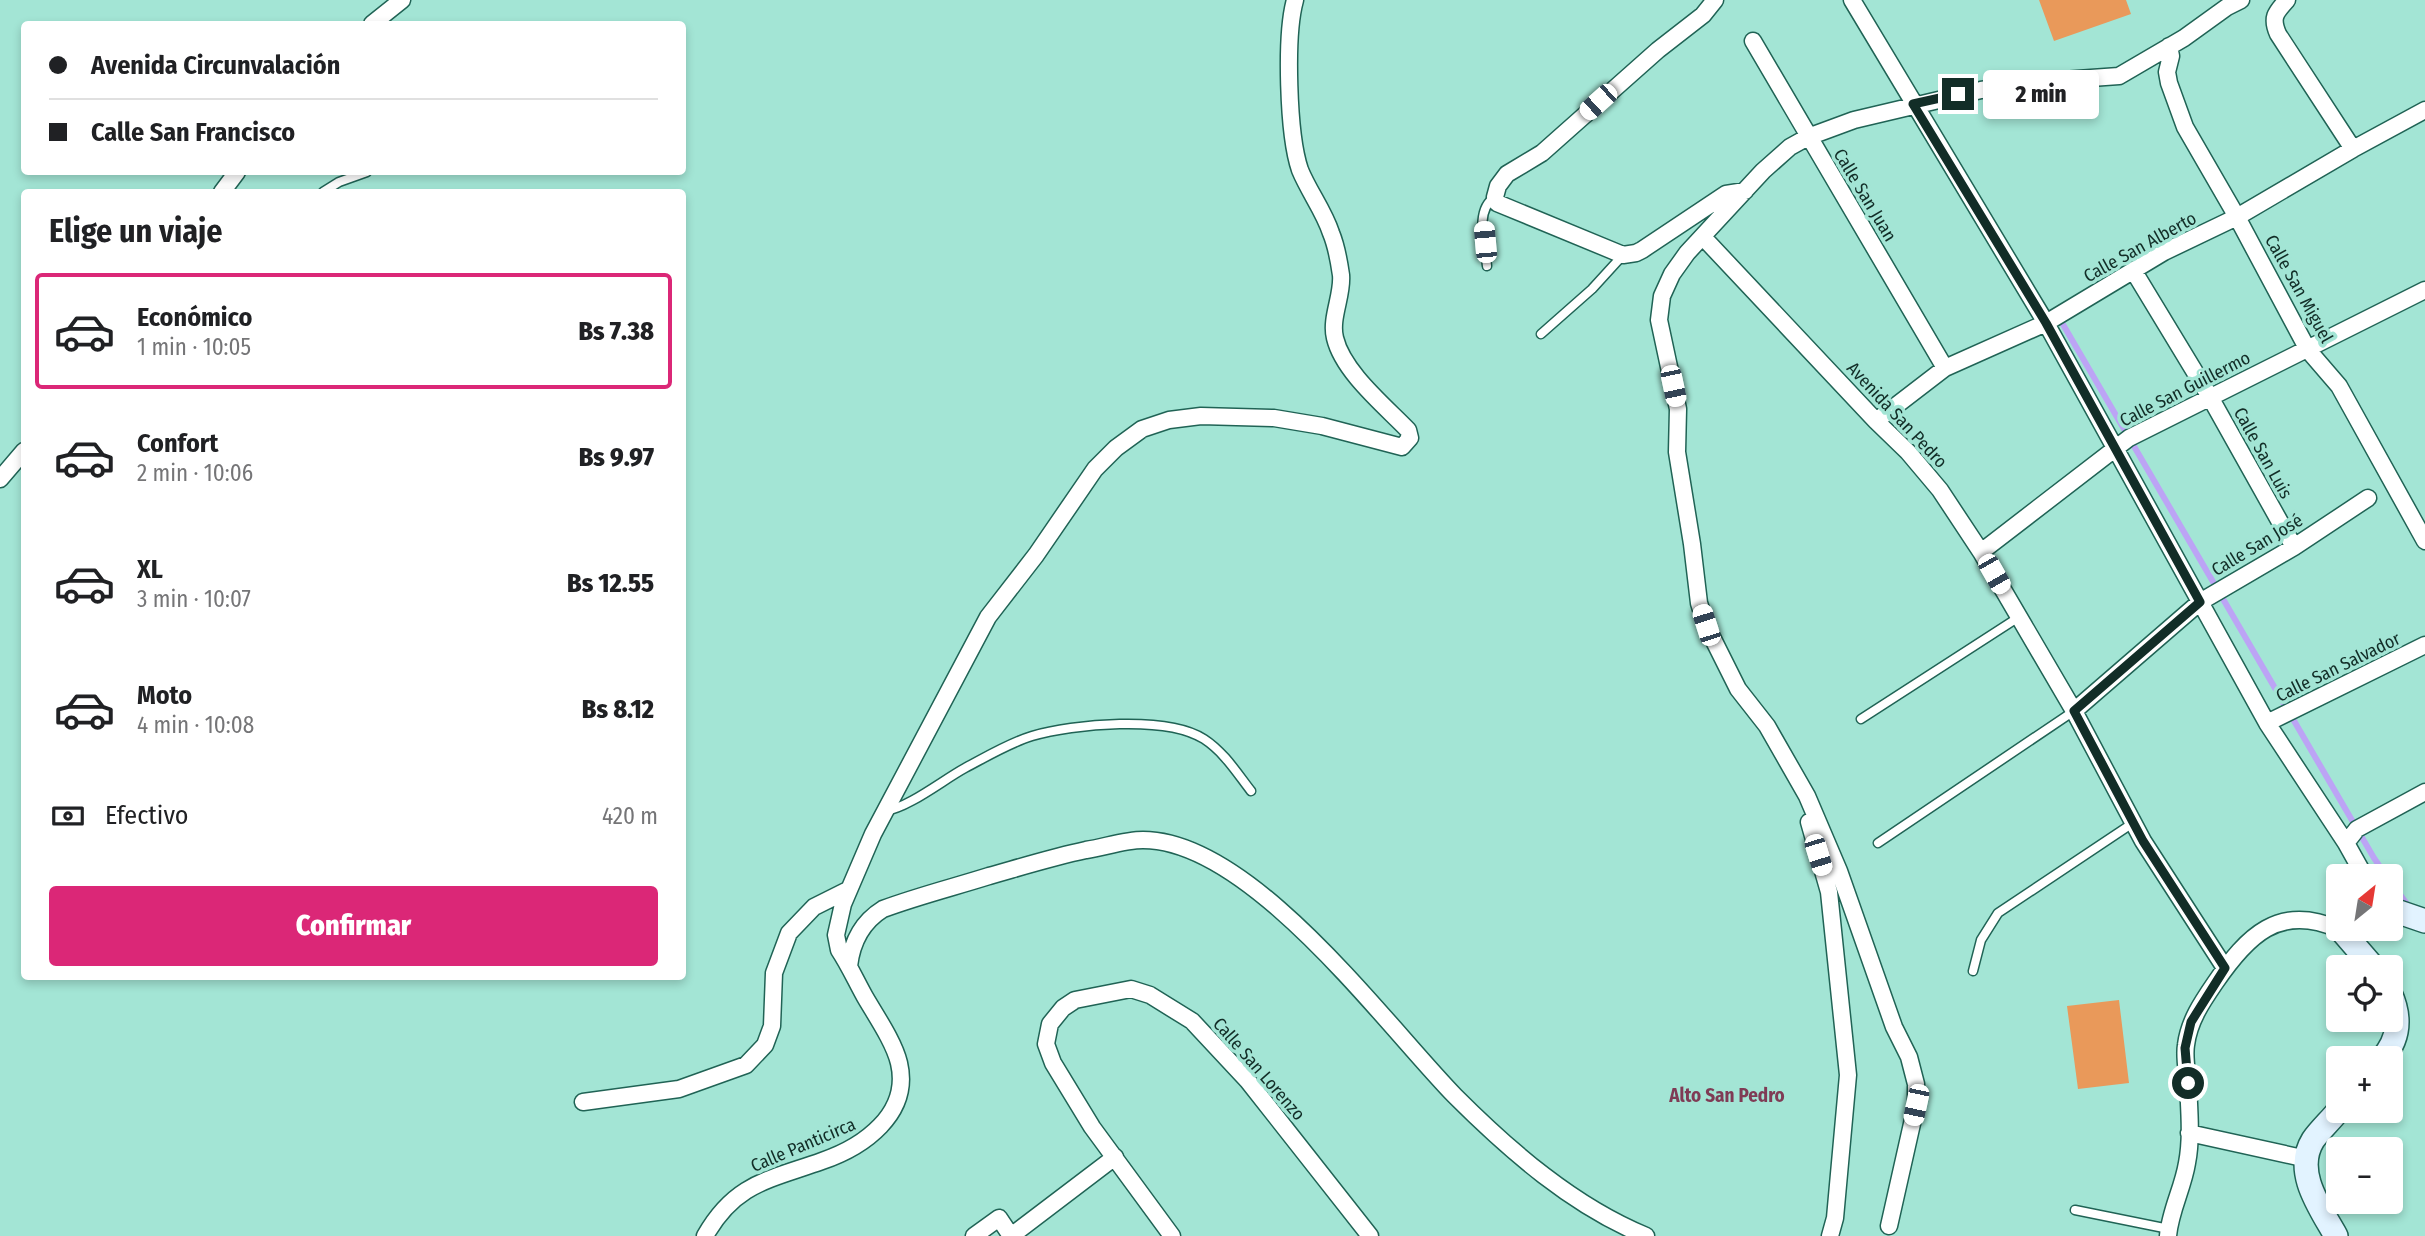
<!DOCTYPE html>
<html lang="es">
<meta charset="utf-8">
<style>
:root{--surface:#fff;--page:#f2f2f2;--text:#202124;--muted:#757577;--line:#e0e0e0;--accent:#db2777}
body{margin:0;font-family:"Fira Sans Condensed",sans-serif;background:var(--page);color:var(--text);height:100vh;display:flex;flex-direction:column;font-size:26px;white-space:nowrap}
*{box-sizing:border-box;margin:0}
p{font-size:23px;color:var(--muted)}
.icon{flex:none;width:38px;height:38px;fill:none;stroke:currentColor;stroke-width:2;stroke-linecap:round;stroke-linejoin:round}
.map{position:relative;flex:1;overflow:hidden}
.panel{position:absolute;left:21px;top:189px;width:665px;height:791px;display:flex;flex-direction:column;background:var(--surface);border-radius:7px;box-shadow:0 4px 10px #0003}
.panel>*{flex:none}
.top-card{position:absolute;left:21px;top:21px;width:665px;height:154px;border-radius:7px;box-shadow:0 4px 10px #0003;display:grid;align-content:center;height:154px;padding:0 28px;background:var(--surface)}
.needle{width:46px;rotate:30deg}
.controls{position:absolute;left:2326px;top:864px;display:grid;gap:14px}
.controls a{display:grid;place-items:center;width:77px;height:77px;border-radius:7px;background:var(--surface);box-shadow:0 4px 10px #0003;font-size:35px}
.end{position:absolute;width:32px;height:32px;margin:-16px;border:9px solid #122d27;background:#fff;box-shadow:0 0 0 4px #fff}
.from{border-radius:50%}
.bubble{position:absolute;height:49px;border-radius:7px;background:var(--surface);box-shadow:0 4px 10px #0003;font-size:23px;font-weight:800;line-height:49px;text-align:center}
.car{position:absolute;width:21px;height:42px;margin:-21px -10px;border-radius:9px;box-shadow:0 0 5px 2px #0007;background:linear-gradient(#fff 24%,#345 0 40%,#fff 0 76%,#345 0 86%,#fff 0)}
.top-card b{display:flex;align-items:center;gap:24px;height:66px;font-size:26px}
.top-card b+b{border-top:2px solid var(--line)}
.top-card i{width:18px;height:18px;background:var(--text)}
ul{padding:0;list-style:none}
li{display:flex;align-items:center;gap:21px;height:116px;margin:0 14px 10px;padding:0 14px;border:4px solid transparent;border-radius:7px}
li div{flex:1}
li b{display:block;font-size:26px}
li em{font-style:normal;font-weight:800}
li.active{border-color:var(--accent)}
li>.icon{width:63px;height:63px;stroke-width:1.5}
h2{padding:0 28px;font-size:32px;line-height:84px}
.pay{display:flex;align-items:center;gap:18px;height:77px;padding:0 28px;font-size:26px}
.pay p{margin-inline-start:auto}
.cta{display:flex;gap:14px;margin-top:auto;padding:14px 28px}
.cta a{flex:1;height:80px;border-radius:7px;background:var(--accent);color:#fff;font-size:28px;font-weight:800;line-height:80px;text-align:center}
.map>svg:first-child{display:block}
.pitch{fill:#e9995a}
.lines{fill:none;stroke-linecap:round;stroke-linejoin:round}
.stream{stroke:#bca4f5;stroke-width:6}
.lane-casing{stroke:#206355;stroke-width:11}
.street-casing{stroke:#206355;stroke-width:19}
.secondary-casing{stroke:#206355;stroke-width:26}
.lane{stroke:#fff;stroke-width:8}
.street{stroke:#fff;stroke-width:16}
.secondary{stroke:#e2f3ff;stroke-width:23}
.route{stroke:#122d27;stroke-width:9}
.labels{text-anchor:middle;dominant-baseline:central;stroke-width:7;stroke-linejoin:round;paint-order:stroke}
.street-label{font-size:18px;fill:#122d27;stroke:#a3e5d5}
.neighbourhood-label{font-size:19px;font-weight:bold;fill:#7f3b55;stroke:#a3e5d5}
</style>
<div class="map">
<svg width="2425" height="1236" viewBox="0 0 2425 1236">
<rect width="100%" height="100%" fill="#a3e5d5"/>
<path class="pitch" d="M2039,0H2126L2131,14L2054,41Z
M2119,1000L2129,1083L2078,1089L2067,1006Z"/>
<g class="lines">
<path class="stream" d="M2061,321L2374,858L2387,877
M2390,881L2410,908"/>
<defs>
<path id="lane" d="M323,192L339,182L367,172
M1487,266C1485,245 1474,210 1495,197
M1541,334L1592,289L1623,255
M1861,719L2019,617
M885,811C908,808 943,780 965,768C986,757 1009,743 1032,736C1073,724 1167,715 1204,739C1224,752 1237,773 1251,791
M1878,843L2074,711
M1973,971L1981,940L1998,913L2133,823
M2075,1210L2169,1229"/>
<path id="street" d="M1715,0L1703,15L1658,50L1542,153L1507,174L1498,186L1495,197L1497,203L1623,255L1636,253L1642,250L1726,194L1745,191
M1852,0L2046,323L2267,723L2346,843L2365,877
M2287,0C2275,13 2271,18 2278,34L2353,149
M372,24L402,0
M1753,41L1945,368
M2169,46L2171,56L2167,72L2169,83L2185,127L2237,217L2308,350L2339,386L2425,541
M222,192L237,172
M1703,237L1876,421L1908,452L1940,490L1981,552L2074,711L2143,841L2225,968
M2133,270L2210,397L2294,547
M1876,421L1945,368L2046,323L2164,252L2237,217L2353,149L2425,110
M0,479L24,451
M1981,552L2129,438L2425,290
M2074,711L2200,602L2294,547L2368,498
M2267,723L2425,645
M1809,822L1829,892L1848,1075L1835,1218L1830,1236
M2346,843L2357,829L2425,792
M849,966C852,941 862,922 883,909C918,896 954,887 989,876C1021,867 1053,857 1086,850C1105,847 1125,840 1143,840C1251,840 1384,1023 1455,1096C1510,1151 1573,1206 1646,1236
M583,1102L679,1089L746,1065L765,1045L772,1026L774,973L789,933L814,907L848,890
M2189,1133L2307,1159
M1889,1226L1916,1106V1084L1909,1057L1894,1027L1839,871L1807,796L1767,726L1738,689L1706,625L1699,603L1692,544L1677,452L1678,409L1659,320L1662,296L1672,274L1687,253L1763,171L1790,147L1808,137L1854,120L1981,90L2035,82L2119,76L2184,38L2227,7L2241,0
M705,1236C735,1183 769,1180 822,1161C863,1147 911,1114 899,1063C894,1042 876,1016 865,997C856,981 849,965 839,950L836,935L843,904L873,834L988,617L1036,555L1095,469L1116,448L1142,429L1169,420L1201,416L1274,418L1322,426L1402,447L1410,438L1408,430C1385,406 1343,372 1335,338C1330,318 1343,295 1341,275C1339,261 1336,245 1331,233C1324,211 1309,192 1300,170C1288,135 1285,36 1295,0
M974,1236L999,1218L1011,1236
M1011,1236L1115,1157
M1172,1236L1092,1127L1053,1063L1046,1044L1050,1024L1063,1008L1075,1000L1131,989L1150,995L1192,1021L1248,1081L1370,1236
M2168,1236C2170,1211 2183,1188 2187,1163C2192,1138 2189,1108 2188,1083C2187,1070 2184,1057 2186,1045C2189,1021 2202,1002 2215,983C2247,936 2279,903 2338,929"/>
<path id="secondary" d="M2390,909L2425,921
M2344,929L2342,931L2374,968
M2382,1059C2400,1038 2401,1017 2390,993
M2336,1236C2321,1209 2293,1172 2313,1140C2320,1130 2330,1121 2338,1111"/>
</defs>
<use href="#lane" class="lane-casing"/>
<use href="#street" class="street-casing"/>
<use href="#secondary" class="secondary-casing"/>
<use href="#lane" class="lane"/>
<use href="#street" class="street"/>
<use href="#secondary" class="secondary"/>
</g>
<g class="lines">
<path class="route" d="M1958,94L1913,104L2046,323L2200,602L2074,711L2143,841L2225,968L2191,1022L2185,1048L2188,1083"/>
</g>
<g class="labels">
<g class="street-label">
<text transform="translate(1865 195) rotate(59)">Calle San Juan</text>
<text transform="translate(2140 247) rotate(-29)">Calle San Alberto</text>
<text transform="translate(2299 289) rotate(61)">Calle San Miguel</text>
<text transform="translate(2185 389) rotate(-27)">Calle San Guillermo</text>
<text transform="translate(1897 415) rotate(47)">Avenida San Pedro</text>
<text transform="translate(2263 453) rotate(61)">Calle San Luis</text>
<text transform="translate(2257 545) rotate(-31)">Calle San José</text>
<text transform="translate(2338 667) rotate(-26)">Calle San Salvador</text>
<text transform="translate(1259 1069) rotate(49)">Calle San Lorenzo</text>
<text transform="translate(803 1145) rotate(-23)">Calle Panticirca</text>
</g>
<g class="neighbourhood-label">
<text x="1727" y="1095">Alto San Pedro</text>
</g>
</g>
</svg>
<div class="controls">
<a><svg class="needle" viewBox="-14 -14 28 28"><path d="M0-13l5 13h-10z" fill="#e53935"/><path d="M0 13l5-13h-10z" fill="#757577"/></svg></a>
<a><svg class="icon" aria-label="locate" viewBox="0 0 24 24"><circle cx="12" cy="12" r="6"/><path d="M12 2v4M12 18v4M2 12h4M18 12h4"/></svg></a>
<a>+</a>
<a>−</a>
</div>
<i class="end from" style="left:2188px;top:1083px"></i>
<i class="end" style="left:1958px;top:94px"></i>
<div class="bubble" style="left:1983px;top:70px;width:116px">2 min</div>
<i class="car" style="left:1598px;top:102px;rotate:228deg"></i>
<i class="car" style="left:1485px;top:242px;rotate:355deg"></i>
<i class="car" style="left:1673px;top:386px;rotate:168deg"></i>
<i class="car" style="left:1994px;top:574px;rotate:150deg"></i>
<i class="car" style="left:1706px;top:625px;rotate:342deg"></i>
<i class="car" style="left:1818px;top:855px;rotate:163deg"></i>
<i class="car" style="left:1916px;top:1105px;rotate:192deg"></i>
<div class="top-card">
<b><i class="from"></i>Avenida Circunvalación</b>
<b><i></i>Calle San Francisco</b>
</div>
<section class="panel">
<h2>Elige un viaje</h2>
<ul>
<li class="active"><svg class="icon" aria-label="car" viewBox="0 0 24 24"><path d="M5 17H2v-5l4-1 3-4h7l3 4 3 1v5h-3M9 17h6M6 11h13"/><circle cx="7" cy="17" r="2"/><circle cx="17" cy="17" r="2"/></svg><div><b>Económico</b><p>1 min · 10:05</p></div><em>Bs 7.38</em></li>
<li><svg class="icon" aria-label="car" viewBox="0 0 24 24"><path d="M5 17H2v-5l4-1 3-4h7l3 4 3 1v5h-3M9 17h6M6 11h13"/><circle cx="7" cy="17" r="2"/><circle cx="17" cy="17" r="2"/></svg><div><b>Confort</b><p>2 min · 10:06</p></div><em>Bs 9.97</em></li>
<li><svg class="icon" aria-label="car" viewBox="0 0 24 24"><path d="M5 17H2v-5l4-1 3-4h7l3 4 3 1v5h-3M9 17h6M6 11h13"/><circle cx="7" cy="17" r="2"/><circle cx="17" cy="17" r="2"/></svg><div><b>XL</b><p>3 min · 10:07</p></div><em>Bs 12.55</em></li>
<li><svg class="icon" aria-label="car" viewBox="0 0 24 24"><path d="M5 17H2v-5l4-1 3-4h7l3 4 3 1v5h-3M9 17h6M6 11h13"/><circle cx="7" cy="17" r="2"/><circle cx="17" cy="17" r="2"/></svg><div><b>Moto</b><p>4 min · 10:08</p></div><em>Bs 8.12</em></li>
</ul>
<div class="pay"><svg class="icon" aria-label="cash" viewBox="0 0 24 24"><path d="M3 7h18v10H3z"/><circle cx="12" cy="12" r="2"/></svg>Efectivo<p>420 m</p></div>
<div class="cta"><a>Confirmar</a></div>
</section>
</div>
